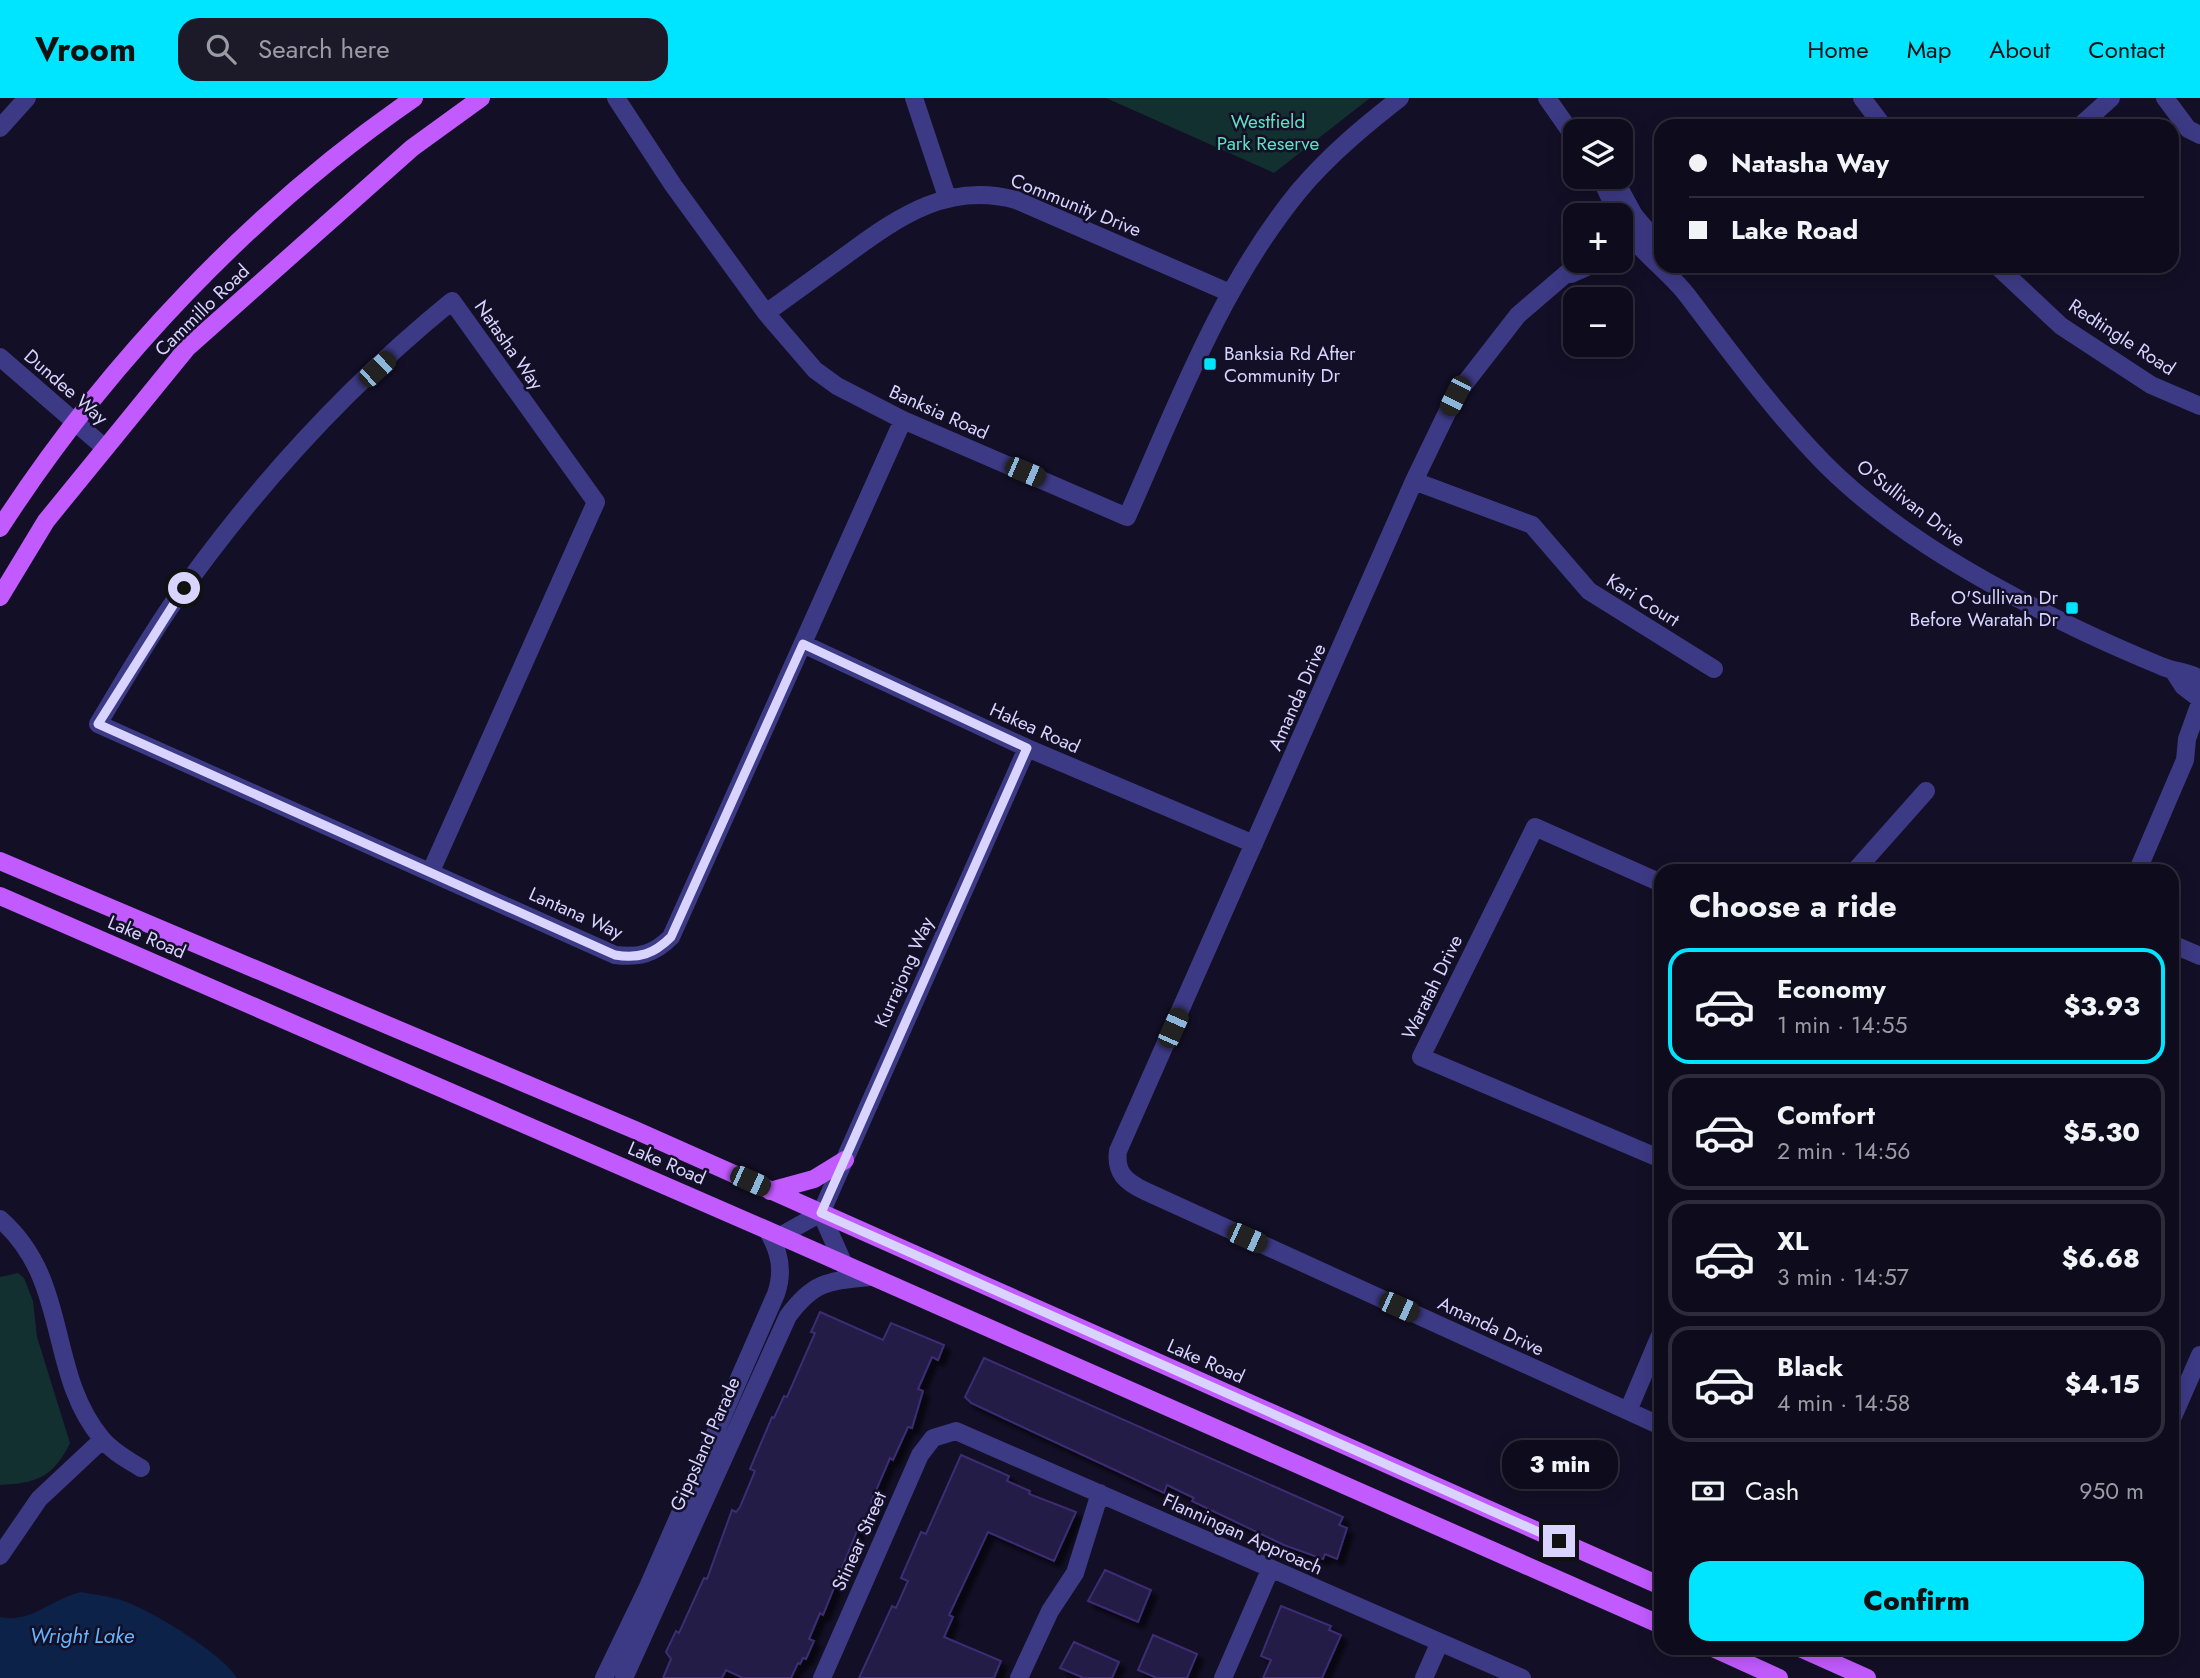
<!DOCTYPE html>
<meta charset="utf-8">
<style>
:root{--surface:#0e0b1c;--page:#1c1929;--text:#f1f3f6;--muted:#9b9ba3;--line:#2e2b3b;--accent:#00e5ff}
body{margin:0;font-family:Jost,sans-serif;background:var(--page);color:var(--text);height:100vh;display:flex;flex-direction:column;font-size:26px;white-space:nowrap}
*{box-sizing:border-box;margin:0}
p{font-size:23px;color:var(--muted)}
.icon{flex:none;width:38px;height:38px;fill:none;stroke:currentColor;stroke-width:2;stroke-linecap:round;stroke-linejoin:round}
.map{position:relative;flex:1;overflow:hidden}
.drawer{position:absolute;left:1654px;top:766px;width:525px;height:791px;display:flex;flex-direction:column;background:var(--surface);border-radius:21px;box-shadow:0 4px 18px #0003,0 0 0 2px var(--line)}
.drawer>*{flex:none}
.banner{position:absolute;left:1654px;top:21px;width:525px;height:154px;border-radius:21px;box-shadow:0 4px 18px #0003,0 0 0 2px var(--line);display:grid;align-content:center;height:154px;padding:0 35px;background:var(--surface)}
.fabs{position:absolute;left:1563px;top:21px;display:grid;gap:14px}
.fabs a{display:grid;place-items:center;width:70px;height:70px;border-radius:14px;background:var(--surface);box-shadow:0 4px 18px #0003,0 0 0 2px var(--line);font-size:35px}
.end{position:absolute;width:32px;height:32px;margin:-16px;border:9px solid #d9d4ff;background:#111;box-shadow:0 0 0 4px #111}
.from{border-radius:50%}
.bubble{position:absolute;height:49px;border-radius:21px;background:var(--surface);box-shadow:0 4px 18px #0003,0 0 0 2px var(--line);font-size:23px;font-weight:800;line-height:49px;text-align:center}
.car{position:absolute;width:21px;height:42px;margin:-21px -10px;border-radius:9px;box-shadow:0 0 5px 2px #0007;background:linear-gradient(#222 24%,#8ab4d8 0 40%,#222 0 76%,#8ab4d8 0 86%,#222 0)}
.banner b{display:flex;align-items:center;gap:24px;height:66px;font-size:26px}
.banner b+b{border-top:2px solid var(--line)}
.banner i{width:18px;height:18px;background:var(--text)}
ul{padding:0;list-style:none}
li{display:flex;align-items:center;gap:21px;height:116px;margin:0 14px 10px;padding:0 21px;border:4px solid var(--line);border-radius:21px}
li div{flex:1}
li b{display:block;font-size:26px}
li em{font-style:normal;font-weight:800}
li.selected{border-color:var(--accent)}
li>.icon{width:63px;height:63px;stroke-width:1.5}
h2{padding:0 35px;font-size:32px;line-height:84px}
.pay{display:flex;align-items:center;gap:18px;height:77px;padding:0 35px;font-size:26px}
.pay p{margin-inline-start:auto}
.cta{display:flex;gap:14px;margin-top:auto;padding:14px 35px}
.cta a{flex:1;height:80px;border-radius:21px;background:var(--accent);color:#111;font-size:28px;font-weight:800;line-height:80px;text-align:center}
header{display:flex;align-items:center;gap:42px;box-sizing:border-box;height:98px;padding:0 35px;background:var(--accent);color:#111}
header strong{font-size:33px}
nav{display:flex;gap:38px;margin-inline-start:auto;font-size:24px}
.search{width:490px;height:63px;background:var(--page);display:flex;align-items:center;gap:18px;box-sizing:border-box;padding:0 24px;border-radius:21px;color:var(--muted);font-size:26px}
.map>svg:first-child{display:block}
.green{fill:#12302f}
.water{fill:#0c2248}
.building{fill:#241b47;stroke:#3b2d73;stroke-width:2;filter:url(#shadow)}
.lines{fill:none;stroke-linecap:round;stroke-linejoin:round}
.minor{stroke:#3d3a85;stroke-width:18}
.major{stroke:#c25bff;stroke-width:18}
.route{stroke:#d9d4ff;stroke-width:9}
.poi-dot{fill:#00e5ff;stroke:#130f26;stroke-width:2.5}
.labels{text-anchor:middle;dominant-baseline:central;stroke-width:5;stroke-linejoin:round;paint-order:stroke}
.park-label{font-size:19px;fill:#5fe0c0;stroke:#130f26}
.street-label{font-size:19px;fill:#d9d4ff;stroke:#130f26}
.poi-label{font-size:19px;fill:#d9d4ff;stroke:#130f26;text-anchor:start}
.water-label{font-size:21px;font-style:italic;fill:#62b6ff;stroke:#130f26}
</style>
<header>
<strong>Vroom</strong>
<div class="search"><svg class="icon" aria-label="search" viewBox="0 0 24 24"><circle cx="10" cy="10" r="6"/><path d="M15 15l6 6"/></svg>Search here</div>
<nav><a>Home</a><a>Map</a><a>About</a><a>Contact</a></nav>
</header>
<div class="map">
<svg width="2200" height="1580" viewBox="0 0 2200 1580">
<defs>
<filter id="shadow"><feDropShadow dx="6" dy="6" stdDeviation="2" flood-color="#0009"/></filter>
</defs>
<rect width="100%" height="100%" fill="#130f26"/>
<path class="green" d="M1106,0H1370L1274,75Z
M18,1175L24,1180L33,1203L37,1239L70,1345C53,1380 36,1385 0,1387V1179Z"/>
<path class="water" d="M81,1494C95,1497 110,1498 124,1503C152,1513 222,1555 237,1580H0V1519C30,1526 53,1500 81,1494Z"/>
<path class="building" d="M820,1214L883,1242L891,1225L944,1247L938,1262L932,1259L918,1291L923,1293L912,1330L908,1329L893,1362L890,1360L871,1404L875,1406L867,1426L861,1423L823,1517L820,1515L809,1541L814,1543L806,1561L803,1560L800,1566L798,1565L791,1580H743L726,1572L722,1580H663L671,1561L666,1554L676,1533L679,1535L704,1480L707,1481L732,1412L736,1414L740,1409L755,1373L750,1371L772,1319L774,1320L784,1298L787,1299L815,1235L811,1234Z
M984,1260L1343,1419L1339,1427L1347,1430L1337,1461L1325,1456L1323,1461L1284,1447L1192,1403L1194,1400L1167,1387L1164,1395L971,1305L965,1299Z
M961,1357L1009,1378L1007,1383L1030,1393L1029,1396L1076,1414L1054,1463L988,1434L949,1517L953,1519L944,1539L1001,1563L994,1580H859L892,1508L896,1510L908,1483L901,1480L921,1434L926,1436Z
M1105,1472L1151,1492L1138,1524L1088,1503Z
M1281,1508L1331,1528L1329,1532L1341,1537L1322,1580H1263L1271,1562L1261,1558Z
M1153,1537L1197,1556L1187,1580H1157L1138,1572Z
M1074,1544L1119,1564L1112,1580H1084L1060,1570Z"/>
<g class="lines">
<path class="minor" d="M616,0L673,87L766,215L815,272L837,288L903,322L1127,419C1177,307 1220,190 1298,94C1328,58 1363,29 1400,0
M914,0L947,99
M1547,0L1575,40
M1862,0L1883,28
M2165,0L2188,31L2200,37
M2080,28L2111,0
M0,30L27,0
M1600,79L1618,117
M1609,79L1616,84L1634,117L1661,149
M1620,121C1636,152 1667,171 1687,197C1731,255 1774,314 1825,366C1886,427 1964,473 2040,512C2079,533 2120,551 2161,568C2174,574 2188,573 2200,581
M1581,163L1518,217L1455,298L1414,383L1118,1053C1115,1075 1126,1084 1145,1093L1661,1328
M1997,168L2061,228L2151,287L2200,308
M1571,176L1600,163
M766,215C794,195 821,175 849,155C901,117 949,84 1016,102L1230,195
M0,259L105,350
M1414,383L1532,427L1589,493L1714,571
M803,546L1027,650L1254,746
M2174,574L2183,588L2200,601
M431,773L596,404L452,203C345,290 250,395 171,508C145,546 122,586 98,626L615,857C639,860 654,856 671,839L903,322
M1854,774L1926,693
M2137,774L2185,662L2187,641L2200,605
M1661,785L1535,729L1421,959L1661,1061
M2172,846L2200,858
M821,1115L845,1169
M0,1121C71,1183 46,1274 102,1341C113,1354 128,1362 141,1370
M780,1138L821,1115L1027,650
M1628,1313L1661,1235
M2172,1321L2200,1257
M0,1458L39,1401L102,1342
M604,1580L647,1491L776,1196C784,1173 780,1153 767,1132
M624,1580L788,1218C814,1183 828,1183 870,1179
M822,1580L920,1357L933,1340L956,1333L1522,1580
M1019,1580L1050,1513L1075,1475L1100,1395
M1223,1580L1270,1472
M1424,1580L1439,1546"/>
<path class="major" d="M0,430C105,267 254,110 414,0
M0,499L46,423L187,250L412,50L481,0
M0,763L635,1032L1661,1488
M0,798L767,1132L1661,1527
M770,1093L814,1081L845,1062
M1713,1550L1779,1580
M1800,1550L1867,1580"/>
</g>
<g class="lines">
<path class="route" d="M184,490L98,626L615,857C639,861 654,856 671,839L803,546L1027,650L821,1115L1559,1443"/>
</g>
<g class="poi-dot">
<rect x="1203" y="259" width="14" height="14" rx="3.5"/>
<rect x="2065" y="503" width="14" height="14" rx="3.5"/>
</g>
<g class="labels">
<g class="park-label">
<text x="1268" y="23">Westfield<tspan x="1268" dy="22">Park Reserve</tspan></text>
</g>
<g class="street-label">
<text transform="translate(1076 107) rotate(22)">Community Drive</text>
<text transform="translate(202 212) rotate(-44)">Cammillo Road</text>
<text transform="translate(2122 239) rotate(33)">Redtingle Road</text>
<text transform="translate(509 247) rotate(55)">Natasha Way</text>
<text transform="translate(66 289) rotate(41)">Dundee Way</text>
<text transform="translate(939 314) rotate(24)">Banksia Road</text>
<text transform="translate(1911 405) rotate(37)">O'Sullivan Drive</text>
<text transform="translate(1643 502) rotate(32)">Kari Court</text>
<text transform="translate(1297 599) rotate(-66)">Amanda Drive</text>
<text transform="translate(1035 630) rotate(24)">Hakea Road</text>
<text transform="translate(576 815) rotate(24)">Lantana Way</text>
<text transform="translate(147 839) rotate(23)">Lake Road</text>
<text transform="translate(904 874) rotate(-66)">Kurrajong Way</text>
<text transform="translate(1432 889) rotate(-64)">Waratah Drive</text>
<text transform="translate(667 1065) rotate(23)">Lake Road</text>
<text transform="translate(1491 1228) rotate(25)">Amanda Drive</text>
<text transform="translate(1206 1263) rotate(24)">Lake Road</text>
<text transform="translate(705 1346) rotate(-66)">Gippsland Parade</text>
<text transform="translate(1243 1436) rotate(24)">Flanningan Approach</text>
<text transform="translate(859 1443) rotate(-66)">Stinear Street</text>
</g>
<g class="poi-label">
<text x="1224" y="255">Banksia Rd After<tspan x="1224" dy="22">Community Dr</tspan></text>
<text x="2058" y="499" text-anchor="end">O'Sullivan Dr<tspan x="2058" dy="22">Before Waratah Dr</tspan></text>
</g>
<g class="water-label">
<text x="82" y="1538">Wright Lake</text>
</g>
</g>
</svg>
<div class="fabs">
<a><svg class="icon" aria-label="layers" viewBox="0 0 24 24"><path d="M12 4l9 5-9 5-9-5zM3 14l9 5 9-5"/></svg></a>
<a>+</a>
<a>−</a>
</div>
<i class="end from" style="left:184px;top:490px"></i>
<i class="end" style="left:1559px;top:1443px"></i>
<div class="bubble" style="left:1502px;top:1342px;width:116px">3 min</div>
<i class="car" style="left:377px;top:271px;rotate:47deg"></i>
<i class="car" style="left:1455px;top:298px;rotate:207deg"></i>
<i class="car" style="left:1025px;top:374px;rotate:113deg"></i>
<i class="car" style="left:1173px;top:930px;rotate:24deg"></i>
<i class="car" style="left:750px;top:1083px;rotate:114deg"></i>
<i class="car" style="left:1247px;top:1140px;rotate:114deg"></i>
<i class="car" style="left:1399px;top:1209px;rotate:114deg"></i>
<div class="banner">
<b><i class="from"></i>Natasha Way</b>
<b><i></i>Lake Road</b>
</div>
<section class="drawer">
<h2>Choose a ride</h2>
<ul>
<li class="selected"><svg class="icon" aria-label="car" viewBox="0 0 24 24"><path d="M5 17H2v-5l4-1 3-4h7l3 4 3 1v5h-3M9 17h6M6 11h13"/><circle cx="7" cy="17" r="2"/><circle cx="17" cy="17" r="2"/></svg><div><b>Economy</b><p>1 min · 14:55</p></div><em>$3.93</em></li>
<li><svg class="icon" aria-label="car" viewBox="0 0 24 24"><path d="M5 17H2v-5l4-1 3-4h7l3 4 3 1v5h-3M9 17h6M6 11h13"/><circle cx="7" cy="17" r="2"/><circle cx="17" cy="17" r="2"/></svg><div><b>Comfort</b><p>2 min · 14:56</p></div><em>$5.30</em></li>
<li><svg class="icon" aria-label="car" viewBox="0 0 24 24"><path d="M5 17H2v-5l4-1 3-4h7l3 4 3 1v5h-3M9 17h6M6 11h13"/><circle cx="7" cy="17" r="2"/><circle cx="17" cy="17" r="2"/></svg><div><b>XL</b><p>3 min · 14:57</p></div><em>$6.68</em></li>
<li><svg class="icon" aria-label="car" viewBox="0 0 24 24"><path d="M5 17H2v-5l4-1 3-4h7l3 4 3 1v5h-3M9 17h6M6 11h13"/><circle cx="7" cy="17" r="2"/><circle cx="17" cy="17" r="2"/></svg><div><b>Black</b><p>4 min · 14:58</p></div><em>$4.15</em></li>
</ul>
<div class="pay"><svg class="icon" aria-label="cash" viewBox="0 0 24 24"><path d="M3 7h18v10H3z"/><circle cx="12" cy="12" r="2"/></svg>Cash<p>950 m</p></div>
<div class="cta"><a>Confirm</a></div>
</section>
</div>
